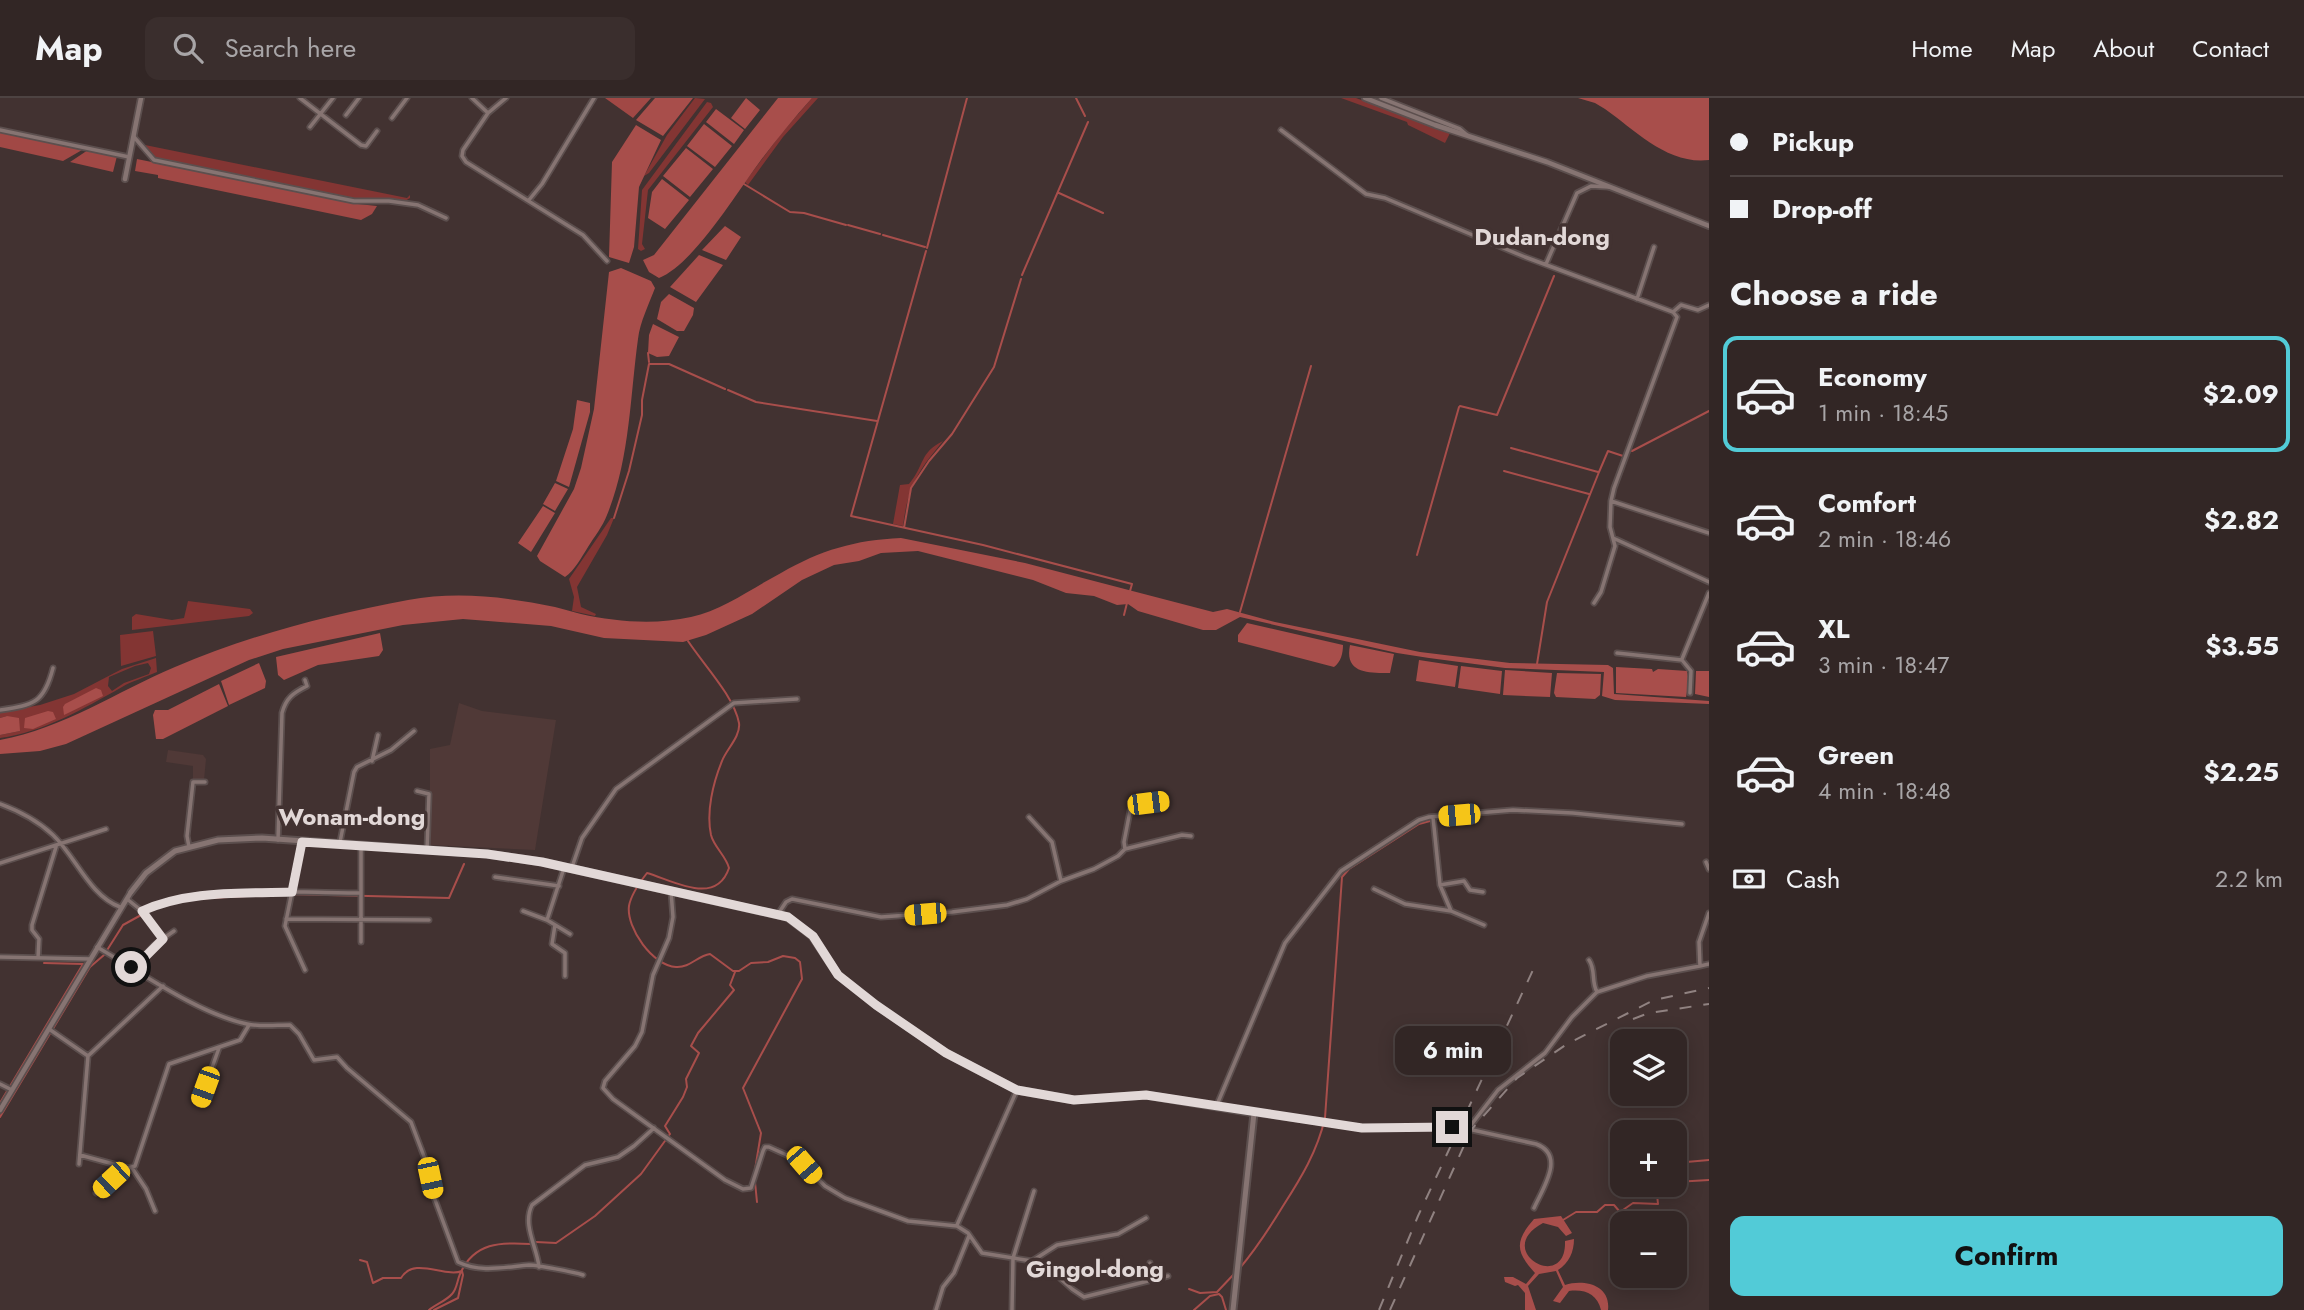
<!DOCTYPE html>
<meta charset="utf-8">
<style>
:root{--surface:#322625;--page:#3a2e2d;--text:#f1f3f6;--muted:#a8a5a7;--line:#4d4342;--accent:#52cbd7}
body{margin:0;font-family:Jost,sans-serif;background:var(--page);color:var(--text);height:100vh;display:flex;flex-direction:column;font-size:26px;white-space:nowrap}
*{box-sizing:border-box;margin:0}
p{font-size:23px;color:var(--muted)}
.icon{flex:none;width:38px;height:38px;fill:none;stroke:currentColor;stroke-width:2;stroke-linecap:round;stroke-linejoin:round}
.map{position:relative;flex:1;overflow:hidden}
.side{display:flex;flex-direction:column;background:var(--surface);width:595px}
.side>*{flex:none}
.guide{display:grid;align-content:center;height:154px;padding:0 21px;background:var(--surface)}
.fabs{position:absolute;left:1610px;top:931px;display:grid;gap:14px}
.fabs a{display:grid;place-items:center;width:77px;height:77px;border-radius:14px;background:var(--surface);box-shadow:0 4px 18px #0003,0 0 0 2px var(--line);font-size:35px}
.end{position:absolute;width:32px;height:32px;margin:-16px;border:9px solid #e2d8d7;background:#111;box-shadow:0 0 0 4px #111}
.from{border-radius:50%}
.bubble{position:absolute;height:49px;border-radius:14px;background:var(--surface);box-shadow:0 4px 18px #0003,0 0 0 2px var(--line);font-size:23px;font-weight:700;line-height:49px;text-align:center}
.car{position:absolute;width:21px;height:42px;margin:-21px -10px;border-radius:9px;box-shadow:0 0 5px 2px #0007;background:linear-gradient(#f5c518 24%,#345 0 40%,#f5c518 0 76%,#345 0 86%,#f5c518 0)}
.guide b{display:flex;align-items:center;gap:24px;height:66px;font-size:26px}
.guide b+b{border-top:2px solid var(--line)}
.guide i{width:18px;height:18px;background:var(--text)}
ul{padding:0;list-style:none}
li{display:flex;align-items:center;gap:21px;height:116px;margin:0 14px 10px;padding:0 7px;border:4px solid transparent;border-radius:14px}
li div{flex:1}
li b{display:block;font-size:26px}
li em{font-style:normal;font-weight:700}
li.on{border-color:var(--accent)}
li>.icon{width:63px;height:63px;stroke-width:1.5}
h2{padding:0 21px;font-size:32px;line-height:84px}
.pay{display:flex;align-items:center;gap:18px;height:77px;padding:0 21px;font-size:26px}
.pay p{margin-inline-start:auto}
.cta{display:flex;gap:14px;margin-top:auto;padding:14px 21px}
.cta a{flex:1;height:80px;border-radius:14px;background:var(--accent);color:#111;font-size:28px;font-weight:700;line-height:80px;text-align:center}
header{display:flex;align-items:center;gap:42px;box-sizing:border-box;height:98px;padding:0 35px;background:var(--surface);border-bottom:2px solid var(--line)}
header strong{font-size:33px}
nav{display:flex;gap:38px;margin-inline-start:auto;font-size:24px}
.search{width:490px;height:63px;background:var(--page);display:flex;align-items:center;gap:18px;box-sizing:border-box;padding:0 24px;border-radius:14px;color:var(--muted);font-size:26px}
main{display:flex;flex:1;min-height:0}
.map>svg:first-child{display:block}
.built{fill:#503937}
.green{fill:#833533;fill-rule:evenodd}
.forest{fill:#a14845}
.water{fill:#a84e4b}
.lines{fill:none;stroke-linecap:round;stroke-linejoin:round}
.stream{stroke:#a84e4b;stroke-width:2}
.minor-casing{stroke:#5c4f4e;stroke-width:7}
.tertiary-casing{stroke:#5c4f4e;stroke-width:8}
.secondary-casing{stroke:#5c4f4e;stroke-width:9}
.minor{stroke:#867472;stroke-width:3.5}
.tertiary{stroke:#867472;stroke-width:4.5}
.secondary{stroke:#867472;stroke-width:5}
.rail{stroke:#908281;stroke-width:2;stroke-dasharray:12 12;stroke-linecap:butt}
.route{stroke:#e2d8d7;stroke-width:9}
.labels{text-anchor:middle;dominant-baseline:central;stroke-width:7;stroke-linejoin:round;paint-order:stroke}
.quarter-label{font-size:24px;font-weight:bold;fill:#e2d8d7;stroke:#423231}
</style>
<header>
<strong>Map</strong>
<div class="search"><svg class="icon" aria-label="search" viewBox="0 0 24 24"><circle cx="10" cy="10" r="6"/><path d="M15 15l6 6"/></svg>Search here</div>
<nav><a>Home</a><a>Map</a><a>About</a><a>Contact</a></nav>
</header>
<main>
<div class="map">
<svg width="1709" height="1212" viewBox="0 0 1709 1212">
<rect width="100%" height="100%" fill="#423231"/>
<path class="built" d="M459,605L482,613L556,622L535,752L430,747V651L450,647Z
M168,652L203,657L206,661L204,682L193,681V668L166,664Z"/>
<path class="green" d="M695,0L705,1L649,75L644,78L667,37Z
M812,0H818L783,39L748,87L745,84L780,37Z
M1341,0H1356L1450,35L1445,45L1408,27L1407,24Z
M707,4L711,5L713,9L648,92L642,146L645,151L641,153L638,151L642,92Z
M145,47L407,100L410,97V100L405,103L354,100L154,60Z
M943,343C918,373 908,388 903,428L893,426L900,387L909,386C925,367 919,355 943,343Z
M611,420H614L607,437L577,489L581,509L596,516L595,518L572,513L574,499L569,481Z
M188,503L250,511L253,515L249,518L132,532V519L136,516L172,522L184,520Z
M153,533L156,558L121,568L120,537Z
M156,560L157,574C146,579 132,583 122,589C83,611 44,634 0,640V637L20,633L7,618L0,620V614L40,607L74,596L122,571ZM148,565L151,570L149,576L124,585L112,593L108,588L109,579L135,568Z"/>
<path class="forest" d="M605,0H651L633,20Z
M0,34L82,52L63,63L0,49Z
M88,52L117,58L113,74L70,64Z
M137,61L358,106L377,108L372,116L361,122L158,80V77L135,73Z"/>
<path class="water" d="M655,0H693L663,38L636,22Z
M746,0L760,12L745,31L731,20Z
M778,0H812C794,20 777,41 761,62C737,94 694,166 659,180L649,174L643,162L654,157Z
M1578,0H1709V62C1668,67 1636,33 1605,11L1595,5Z
M716,11L744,32L734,46L706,24Z
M704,26L732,48L715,69L687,48Z
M636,27L661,42L639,89L634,149L629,165L609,159L612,64Z
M686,50L713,71L690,99L663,78Z
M662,81L689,102L665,131L648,120L652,94Z
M725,128L741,139L726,162L702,152Z
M699,157L723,167L696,204L670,189Z
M621,170L651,183L655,190C649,206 640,224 638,241C630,299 630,361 607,417C603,428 594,439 588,449C581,460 575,472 565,479L540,463L537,458L574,391L581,370L594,311L609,174Z
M669,196L694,210L693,217L684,233H677L657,221L661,204Z
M653,226L679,239L669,258L657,259L648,255L649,237Z
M577,302L590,305V314L569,389L556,383L573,331Z
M555,385L568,391L555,413L543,406Z
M543,408L555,415L531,454L518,445Z
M901,440L1025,465L1213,514L1227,511L1275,524L1420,554L1510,565L1608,567L1613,570L1614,596L1709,603V606L1615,602L1602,598L1604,574L1505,570L1429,560L1397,555L1240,519L1216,532H1203L1138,513L1128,506L1117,507L1094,498L1066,495L1033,482L918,453L881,455L859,463L834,467L802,482L752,516L706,537L683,544L604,540L551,528L463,521L403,527L283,551L249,562L66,646L40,653L0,656V642C64,630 116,594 175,569C249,537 329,517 408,502C457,493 507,499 555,509C564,511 572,514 581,516C616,524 656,527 691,519C723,512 752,490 781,475C821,452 855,442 901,440Z
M1247,525L1343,547C1343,555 1341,564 1334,569L1238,544V537Z
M380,535L383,552L379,558L318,567L284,582L278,577L276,559Z
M1350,547L1394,556L1390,575C1369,575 1344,576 1350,547Z
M1419,562L1458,568L1455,589L1416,583Z
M259,565L266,583L265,590L229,607L221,583Z
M1461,568L1502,573L1500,596L1458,590Z
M1616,569L1652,571L1653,574L1658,571L1687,573L1689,584L1686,599L1616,595Z
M1505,572L1552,575L1550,599L1503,597Z
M1696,573H1709V599L1695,596Z
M1557,575L1601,576L1600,597L1595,601L1556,599L1554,595Z
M219,586L228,608L163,641H156L153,617L155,612H168Z
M96,590L101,592L103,598L64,617L63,609L65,606Z
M48,613L53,614L56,621L33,631L24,630L25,620Z
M7,618L19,620L20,633L0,637V620Z
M1561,1118L1572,1135L1566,1138L1558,1129L1543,1125C1491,1153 1567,1196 1565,1143L1574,1141C1574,1154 1569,1165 1558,1172L1565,1187C1584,1181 1611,1187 1608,1212H1601C1597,1196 1585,1191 1569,1193L1560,1205L1553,1203L1563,1189L1556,1173L1539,1176L1528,1188L1536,1212H1525V1195L1518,1187L1515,1188L1505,1184L1504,1179H1513L1526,1186L1535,1175C1516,1154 1514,1144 1534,1121Z"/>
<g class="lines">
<path class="stream" d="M1076,0L1085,18
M744,86L790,114L804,115L846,127
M1059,95L1103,115
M848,127L880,136
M883,137L925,149
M927,150L967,0
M926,153L851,418L983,447L1132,486L1130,493
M1022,177L1088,24
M648,255L649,264
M728,292L756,304L877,323
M1460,308L1497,317L1554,178
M1511,350L1598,374
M1632,353L1709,313
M1504,373L1589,396
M614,420L629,373L642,317V302L649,266H669L725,291
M904,430L911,390L929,363L952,336L994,269L1021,181
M1417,457L1459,309
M1240,514L1311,268
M1124,517L1127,505
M688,543C703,566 734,598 739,625C741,638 726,652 722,663C713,685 706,714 711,737C714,749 726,758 729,770C716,809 672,782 647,775C640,784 631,796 629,808C626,830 653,868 676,869C690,870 697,858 710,856L733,873H739L751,865L768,864L783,858L795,860L800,864L802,881L743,990L761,1035L754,1078
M1537,566L1547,504L1599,374L1608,353L1623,358
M191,801L287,796L449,800L464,766
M0,1005L83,866L44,865
M0,1019L90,869L104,857L123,827L152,811
M1675,1065L1709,1062
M755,1084L757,1104
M1675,1084L1709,1082
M1563,1122L1576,1114H1597L1605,1107H1614L1620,1114L1633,1105L1658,1106L1656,1087
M536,1144L556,1145L595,1118L641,1076L670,1036L665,1028L683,999L687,989L686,981L699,955L691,948L698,935L734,892L730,887L735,874
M360,1162L367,1164L373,1185L383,1180H401C414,1158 445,1180 462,1173L463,1177L458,1200L434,1212
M1239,1171C1256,1151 1269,1131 1283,1108C1301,1080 1317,1054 1325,1020L1342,779L1349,771L1419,726L1430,723
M1189,1191L1200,1195L1217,1194L1235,1175
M429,1212C436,1206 446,1203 452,1196C457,1191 457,1183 460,1176C474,1144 501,1144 530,1146
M1194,1212L1210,1198L1219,1196L1222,1199L1226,1212"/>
<defs>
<path id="minor" d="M300,0L361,47L366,48L377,33
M472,0L488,15L463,52L462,58L466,64L583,137L607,163
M1381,0L1460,31L1467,37
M488,15L506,0
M346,17L359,0
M392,20L407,0
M310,29L333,0
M0,32L129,59
M1281,32L1366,96L1385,100L1525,159L1673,214L1677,219L1614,390L1611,403L1610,429L1615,448L1601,494L1594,505
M134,39L154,62L354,103H389L418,107L446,120
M529,102L542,86L594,0
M1546,166L1577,95L1591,88L1609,89
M1637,201L1654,149
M1673,214L1681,207L1698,212L1709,207
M1611,403L1709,435
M1613,440L1709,484
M1617,555L1682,562L1691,573L1690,595
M1682,561L1709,495
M0,612C34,607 44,605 53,570
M372,663L378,637
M417,693L429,696L427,752
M0,706C19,713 38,723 53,737C76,759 89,797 120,809
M1029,719L1052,744L1061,783
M1433,719L1440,787L1451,813L1484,827
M278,742L282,615C286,600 293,595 307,588L305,582
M302,744L285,828L305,872
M340,744L354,674L357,669L391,652L414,633
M189,749L187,738L193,684H205
M1125,751L1124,744L1131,708L1164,703
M1706,764L1709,771
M0,765L106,731
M572,769L582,740L616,691L734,605L797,601
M495,779L559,788
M1440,787L1464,783L1470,792L1483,794
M1374,791L1405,806L1451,813
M671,793L673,819L669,840L653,877L642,934L635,948L605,983L603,990L613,1001L725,1082L743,1091L751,1090L763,1053L765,1049H769L800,1063L825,1088L845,1100L908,1123L957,1128L968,1135L982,1155L1032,1163L1057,1147L1118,1136L1146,1120
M127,801L142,813L163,841
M142,813C205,785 293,795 361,795
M523,813L547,822L570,836
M1709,815L1699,844L1700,868L1709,866
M778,816L786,804L792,801L881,819L952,814L1007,807L1027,801L1061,783L1094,771L1118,758L1125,751L1182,737L1191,738
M286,821L429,822
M547,822L564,770
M555,827L552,846L565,855V878
M361,844V748
M97,849C140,874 199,916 247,926C261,929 276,927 290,927L299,936L314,962L337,959L347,970L411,1024L425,1061L434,1099L458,1164C480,1175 505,1169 529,1167C537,1167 574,1174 583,1177
M0,859L91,861
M38,860L39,841L32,832V827L56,749
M1589,862C1596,872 1591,884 1597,894
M134,870L154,847L174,833
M49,931L88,958
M0,986L12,992
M199,1006L219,950
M1216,1009L1285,845L1341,773L1419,722L1429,719L1513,712L1573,715L1682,726
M1254,1015L1362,1030L1459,1029L1536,1046C1566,1057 1543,1090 1534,1110
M1468,1031L1498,992L1545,955L1572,919L1597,894L1647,878L1700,868
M80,1057L128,1070L135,1068L169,966L240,942L249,927
M79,1066L88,958L163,888
M132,1070L146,1091L155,1113
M96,1095L111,1082L119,1068
M957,1127L1017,992
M1032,1163L1053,1174L1072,1191L1084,1199L1168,1178
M1150,1165L1152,1181
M539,1169C537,1149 522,1127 532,1107L585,1067L618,1059L634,1048L654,1030
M936,1212L943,1189L954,1175L969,1138
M1012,1212L1013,1160L1034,1093"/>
<path id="tertiary" d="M1365,0L1435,27L1547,64L1709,128
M125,81L141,0
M0,1012L131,794"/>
<path id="secondary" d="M131,794L146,775L175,753L218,742L262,740L487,756L542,764L787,819L812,838L838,877L876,907L946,955L1017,992L1074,1002L1146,997L1254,1015L1233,1212"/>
</defs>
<use href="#minor" class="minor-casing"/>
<use href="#tertiary" class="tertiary-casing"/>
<use href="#secondary" class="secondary-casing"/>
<use href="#minor" class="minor"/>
<use href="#tertiary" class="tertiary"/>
<use href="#secondary" class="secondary"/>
<path class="rail" d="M1633,921L1649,915L1709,906
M1379,1212L1418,1118L1533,872
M1390,1212L1471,1032L1517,980L1567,946L1654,902L1709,890"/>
</g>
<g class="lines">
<path class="route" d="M131,869L134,870L163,841L142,813C189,792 240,796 292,794L302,744L487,756L542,764L788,819L813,838L838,877L876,907L946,955L1017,992L1074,1002L1146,997L1362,1030L1452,1029"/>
</g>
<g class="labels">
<g class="quarter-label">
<text x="1542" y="138">Dudan-dong</text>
<text x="352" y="718">Wonam-dong</text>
<text x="1095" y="1170">Gingol-dong</text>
</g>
</g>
</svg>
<div class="fabs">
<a><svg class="icon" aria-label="layers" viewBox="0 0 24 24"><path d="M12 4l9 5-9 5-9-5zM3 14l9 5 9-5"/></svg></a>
<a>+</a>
<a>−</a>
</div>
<i class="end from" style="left:131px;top:869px"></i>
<i class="end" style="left:1452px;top:1029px"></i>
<div class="bubble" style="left:1395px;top:928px;width:116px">6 min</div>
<i class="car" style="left:1148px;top:705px;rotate:83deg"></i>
<i class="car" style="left:1459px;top:717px;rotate:265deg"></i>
<i class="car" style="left:925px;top:816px;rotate:265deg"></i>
<i class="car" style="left:205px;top:989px;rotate:200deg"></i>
<i class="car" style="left:804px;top:1067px;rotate:139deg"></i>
<i class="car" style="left:430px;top:1080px;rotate:168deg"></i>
<i class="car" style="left:111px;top:1082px;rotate:227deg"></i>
</div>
<section class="side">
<div class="guide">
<b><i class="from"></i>Pickup</b>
<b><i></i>Drop-off</b>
</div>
<h2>Choose a ride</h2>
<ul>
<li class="on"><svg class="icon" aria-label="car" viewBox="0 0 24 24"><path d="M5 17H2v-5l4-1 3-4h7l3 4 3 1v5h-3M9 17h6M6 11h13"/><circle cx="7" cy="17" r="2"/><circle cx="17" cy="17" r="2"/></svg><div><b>Economy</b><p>1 min · 18:45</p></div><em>$2.09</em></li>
<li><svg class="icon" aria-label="car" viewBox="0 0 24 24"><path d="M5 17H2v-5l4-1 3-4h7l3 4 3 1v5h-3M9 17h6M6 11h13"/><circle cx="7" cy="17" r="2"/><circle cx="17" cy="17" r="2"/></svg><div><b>Comfort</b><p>2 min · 18:46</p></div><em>$2.82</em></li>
<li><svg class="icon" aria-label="car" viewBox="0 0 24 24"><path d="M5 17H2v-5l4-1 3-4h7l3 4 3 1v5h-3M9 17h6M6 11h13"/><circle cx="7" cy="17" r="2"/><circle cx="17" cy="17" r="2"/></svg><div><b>XL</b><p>3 min · 18:47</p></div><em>$3.55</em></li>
<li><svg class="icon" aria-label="car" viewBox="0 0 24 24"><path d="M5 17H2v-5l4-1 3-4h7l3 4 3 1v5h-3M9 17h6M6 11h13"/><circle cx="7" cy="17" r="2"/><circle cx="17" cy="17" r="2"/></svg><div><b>Green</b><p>4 min · 18:48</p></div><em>$2.25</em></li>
</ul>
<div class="pay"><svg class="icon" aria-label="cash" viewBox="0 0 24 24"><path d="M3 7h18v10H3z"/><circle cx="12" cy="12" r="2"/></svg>Cash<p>2.2 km</p></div>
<div class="cta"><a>Confirm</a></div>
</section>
</main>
